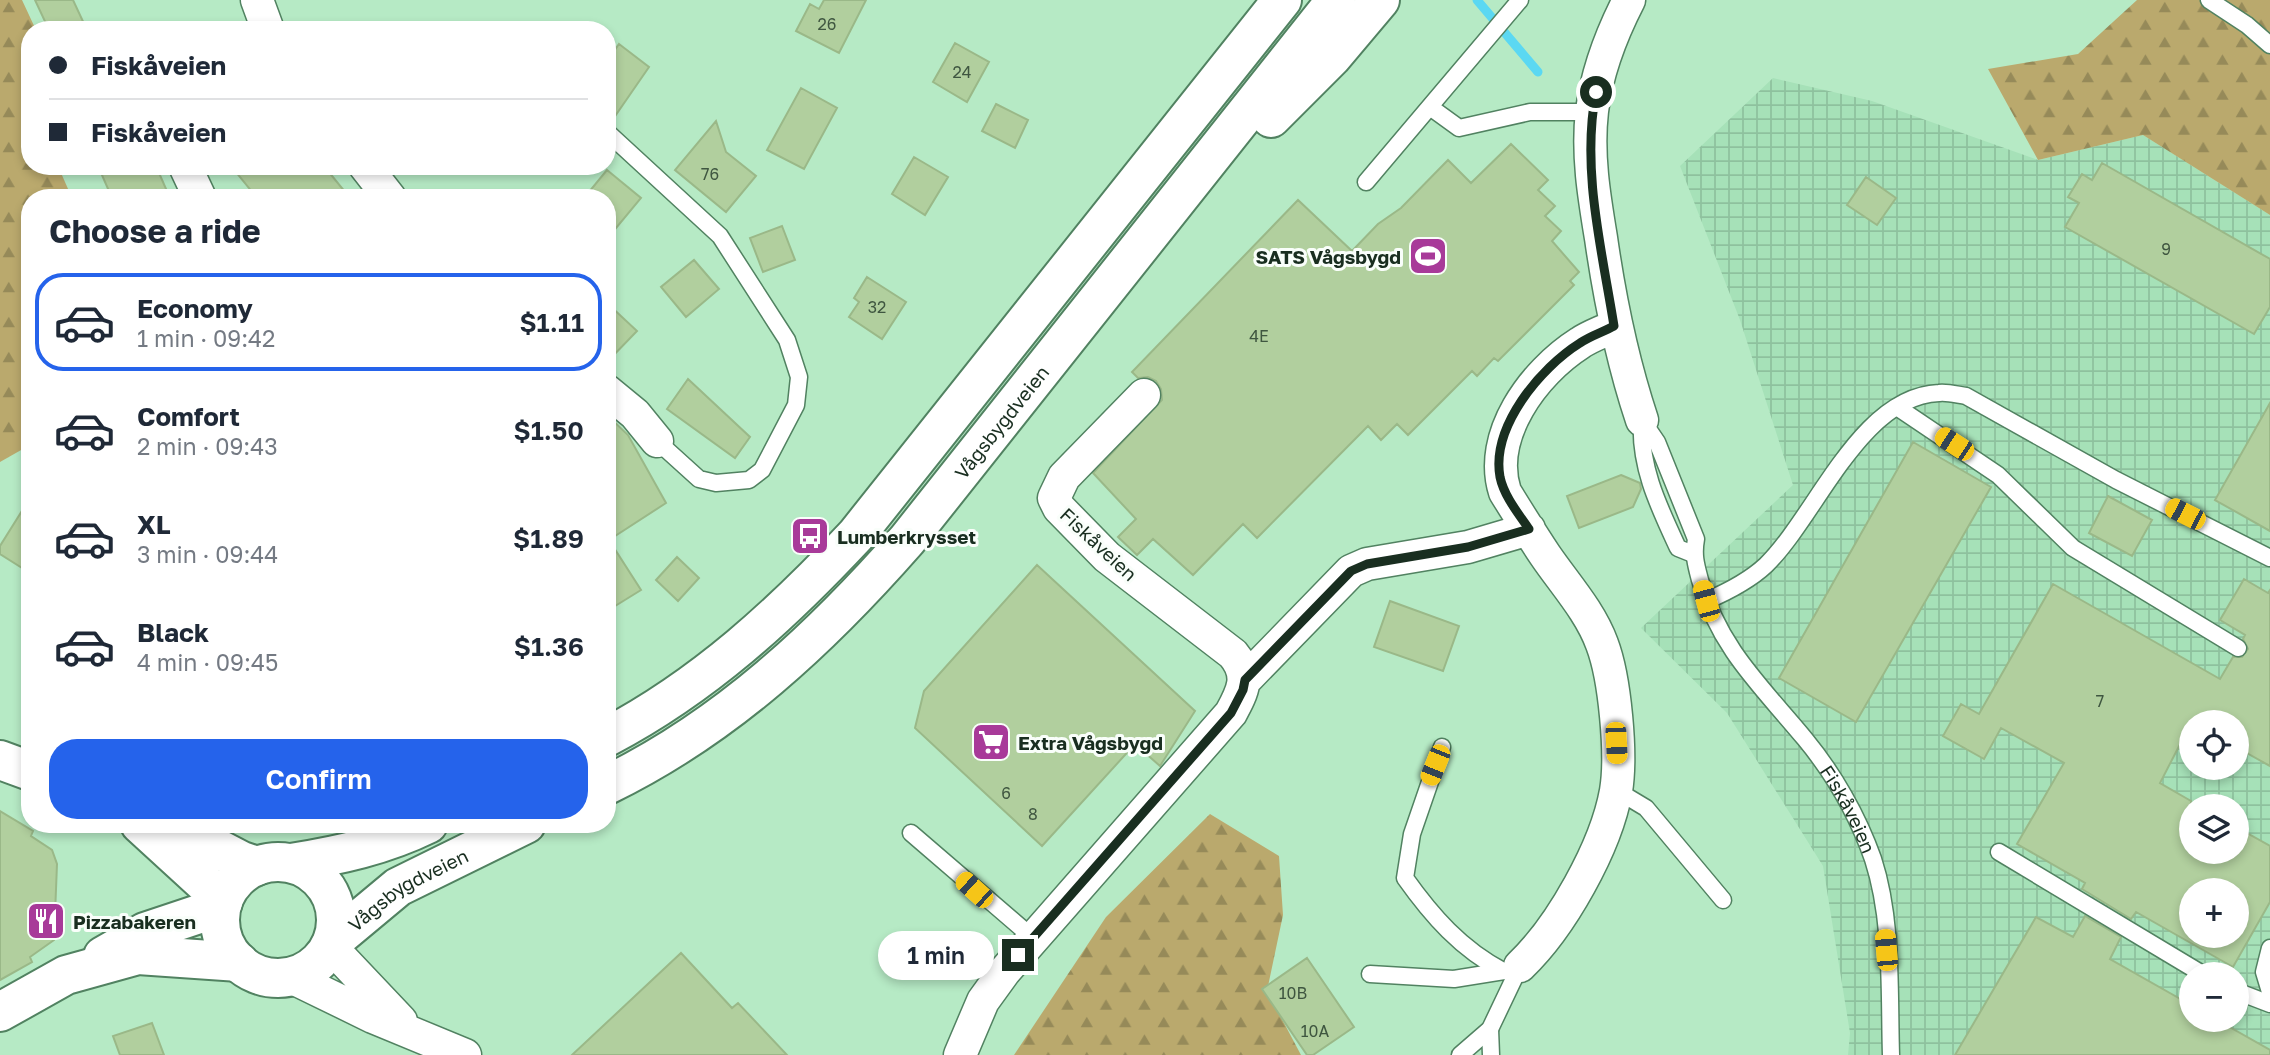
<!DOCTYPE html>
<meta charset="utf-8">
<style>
:root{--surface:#fff;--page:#f2f2f3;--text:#1f2937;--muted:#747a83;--line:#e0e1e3;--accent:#2563eb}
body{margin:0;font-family:"Golos Text",sans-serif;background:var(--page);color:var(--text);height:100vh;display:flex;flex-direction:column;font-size:26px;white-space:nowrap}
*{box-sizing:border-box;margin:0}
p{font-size:23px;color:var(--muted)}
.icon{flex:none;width:38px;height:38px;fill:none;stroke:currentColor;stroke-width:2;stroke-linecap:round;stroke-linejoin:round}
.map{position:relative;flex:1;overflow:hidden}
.drawer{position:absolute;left:21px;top:189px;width:595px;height:644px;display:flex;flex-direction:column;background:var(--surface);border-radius:28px;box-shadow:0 4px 10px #0003}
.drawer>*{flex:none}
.guide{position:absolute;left:21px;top:21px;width:595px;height:154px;border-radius:28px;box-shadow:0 4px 10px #0003;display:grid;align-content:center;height:154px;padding:0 28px;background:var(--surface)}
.controls{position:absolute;left:2179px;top:710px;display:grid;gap:14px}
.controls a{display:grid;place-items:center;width:70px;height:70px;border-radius:50%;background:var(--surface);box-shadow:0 4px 10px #0003;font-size:35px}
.end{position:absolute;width:32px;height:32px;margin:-16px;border:9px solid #192e20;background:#fff;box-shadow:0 0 0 4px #fff}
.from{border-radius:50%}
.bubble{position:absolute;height:49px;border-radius:24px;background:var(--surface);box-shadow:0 4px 10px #0003;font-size:23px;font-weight:600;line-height:49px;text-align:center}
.car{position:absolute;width:21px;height:42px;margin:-21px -10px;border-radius:9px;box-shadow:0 0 5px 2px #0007;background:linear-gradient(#f5c518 24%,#345 0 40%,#f5c518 0 76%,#345 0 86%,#f5c518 0)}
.guide b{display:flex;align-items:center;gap:24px;height:66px;font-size:26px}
.guide b+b{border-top:2px solid var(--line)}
.guide i{width:18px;height:18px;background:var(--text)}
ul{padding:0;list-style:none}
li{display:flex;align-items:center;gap:21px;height:98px;margin:0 14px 10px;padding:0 14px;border:4px solid transparent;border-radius:28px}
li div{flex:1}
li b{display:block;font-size:26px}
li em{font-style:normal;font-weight:600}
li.current{border-color:var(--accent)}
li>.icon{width:63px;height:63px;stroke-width:1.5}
h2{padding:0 28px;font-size:32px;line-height:84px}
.cta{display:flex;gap:14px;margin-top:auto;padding:14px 28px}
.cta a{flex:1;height:80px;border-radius:28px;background:var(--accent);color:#fff;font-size:28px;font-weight:600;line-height:80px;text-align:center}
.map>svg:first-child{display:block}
.industrial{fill:url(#industrial-grid);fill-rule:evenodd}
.forest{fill:url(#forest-firs)}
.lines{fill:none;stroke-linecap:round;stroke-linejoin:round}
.stream{stroke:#5bd8f2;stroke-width:9}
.building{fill:#b1cf9e;stroke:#9ab888;stroke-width:2;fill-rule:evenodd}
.lane-casing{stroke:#518261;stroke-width:19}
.street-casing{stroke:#518261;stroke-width:35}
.secondary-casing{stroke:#518261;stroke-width:42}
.primary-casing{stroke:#518261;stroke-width:42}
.lane{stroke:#fff;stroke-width:16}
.street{stroke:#fff;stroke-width:32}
.secondary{stroke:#fff;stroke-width:38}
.primary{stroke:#fff;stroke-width:38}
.route{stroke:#192e20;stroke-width:9}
.labels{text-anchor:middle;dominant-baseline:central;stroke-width:6;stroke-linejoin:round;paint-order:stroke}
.number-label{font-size:16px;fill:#3f5640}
.poi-label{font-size:19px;font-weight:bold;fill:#192e20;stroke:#f9fefa;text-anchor:start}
.street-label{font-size:19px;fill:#192e20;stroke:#f9fefa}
</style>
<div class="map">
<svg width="2270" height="1055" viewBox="0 0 2270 1055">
<defs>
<pattern id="industrial-grid" width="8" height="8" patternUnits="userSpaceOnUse" patternTransform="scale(1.75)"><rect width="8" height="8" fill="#a6e1b8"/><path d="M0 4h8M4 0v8" fill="none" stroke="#8ec19e"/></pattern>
<pattern id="forest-firs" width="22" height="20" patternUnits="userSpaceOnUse" patternTransform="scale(1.75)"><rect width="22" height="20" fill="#baa96d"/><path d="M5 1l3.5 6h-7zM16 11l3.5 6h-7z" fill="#968a59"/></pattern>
</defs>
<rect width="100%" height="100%" fill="#b6eac5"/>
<path class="industrial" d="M1773,78L1872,101L2038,160L2143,135L2270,215V1055H1848L1850,1033L1823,866L1727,713L1641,628L1793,485L1740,320L1680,166ZM2191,723H2236V768H2191ZM2191,807H2236V852H2191ZM2191,891H2236V936H2191ZM2191,975H2236V1020H2191Z"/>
<path class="forest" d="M0,0H22L36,30H30V166H58L72,198H30V445L0,462Z
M2137,0H2270V215L2143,135L2038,160L1988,69L2078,54Z
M1210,814L1279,856L1283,915L1267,991L1301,1055H1014L1106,917Z"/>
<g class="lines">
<path class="stream" d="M1477,0L1538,72"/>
</g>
<path class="building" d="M35,0H73L87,30H49Z
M824,0H866L839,53L796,31L810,4L819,9Z
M955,43L989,62L967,102L933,82Z
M619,44L649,67L611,122H607V61Z
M801,88L837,108L804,169L767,150Z
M996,104L1028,120L1015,148L982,131Z
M716,121L726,152L756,176L726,212L675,170Z
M1511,144L1548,180L1538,190L1555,206L1545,216L1561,231L1552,241L1579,272L1570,281L1574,285L1498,361L1494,358L1477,376L1472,371L1408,435L1397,424L1381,440L1368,426L1257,538L1243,524L1193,575L1153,539L1137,555L1118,537L1136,519L1093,473L1162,400L1161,389L1156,381L1148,377L1138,378L1132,372L1298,200L1352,251L1378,224L1401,208L1448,160L1471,183Z
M914,157L948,177L925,215L892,194Z
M2102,163L2270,259V307L2254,334L2065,227L2079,203L2068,197L2082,174L2092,180Z
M98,166H156L170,198H112Z
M231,166H324L350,198H257Z
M607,170L641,198L607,239V198H584Z
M1866,177L1896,198L1877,225L1847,205Z
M782,226L795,260L763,272L750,238Z
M694,260L719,289L686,317L661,287Z
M867,277L906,302L882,339L849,317L859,302L854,298Z
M607,303L637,331L607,362Z
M688,379L750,437L735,458L667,409Z
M2270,403V531L2215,500Z
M607,415L628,435L666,503L609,540L641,590L607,611Z
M1913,442L1991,487L1856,722L1779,678Z
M1621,475L1640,483L1641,489L1633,507L1579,528L1567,496Z
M2108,496L2152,520L2132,556L2089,533Z
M30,498V573L0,554V546Z
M677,557L699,578L678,601L656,580Z
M1037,565L1195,711L1160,766L1135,744L1042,846L915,728L924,691Z
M2244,579L2268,593L2270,590V766L2236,747V723H2191L2160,783L2191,801V852H2236V827L2270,846V902L2233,967L2136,912L2131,919L2082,889L2085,883L2017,844L2064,763L2001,728L1984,759L1943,736L1961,704L1979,714L2053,584L2220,679L2233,657H2242L2248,649L2243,639L2245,635L2220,620ZM2191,891H2236V936H2191Z
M1390,601L1459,626L1443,671L1374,647Z
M0,811L33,831L31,836L52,850L57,864L54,940L30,957L32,962L0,980Z
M2085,916L2121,937L2110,959L2191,1005V1020H2217L2270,1050V1055H1955L2036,917L2073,937Z
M681,953L732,1008L738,1003L787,1055H572Z
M1307,958L1354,1027L1313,1055H1307L1262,989Z
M152,1023L164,1055H120L113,1036Z"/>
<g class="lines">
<defs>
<g id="lane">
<path d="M2209,0L2247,25L2270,45"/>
<path d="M1430,107L1459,128L1530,112H1592"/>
<path d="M607,132L720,236L787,340L799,377L796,405L762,470L749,480L716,483L699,479L657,441"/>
<path d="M1366,182L1520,0"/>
<path d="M1897,407L1998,475L2073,548L2238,648"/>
<path id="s1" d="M1642,420L1657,442L1696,539C1693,555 1696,565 1700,580C1719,648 1762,687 1805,739C1833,773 1858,816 1873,859C1893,920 1889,991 1891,1055"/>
<path d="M1642,420C1639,467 1659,507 1678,548L1693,554"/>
<path d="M1706,601C1727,592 1749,581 1766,565C1817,515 1860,396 1939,393C1948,392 1958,395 1966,396L2116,480L2270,558"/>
<path d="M1442,747L1412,834L1405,878C1432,916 1461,949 1503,971"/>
<path d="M1616,790L1646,808L1723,900"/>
<path d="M911,833L1033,938"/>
<path d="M1999,852L2204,975"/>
<path d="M2270,948L2264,972L2270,992"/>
<path d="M1370,974L1454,979L1504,971"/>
<path d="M2236,991L2270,1004"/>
<path d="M1490,1029L1491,1055"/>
<path d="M1460,1055L1490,1029L1520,966"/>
</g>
<path id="street" d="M257,0L268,30
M1629,0C1611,35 1597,71 1592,111C1587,154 1594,196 1601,238C1610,301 1622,360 1642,420
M185,166L200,198
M365,166L390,198
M607,391L635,414L657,441
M1245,680L1351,571L1367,564L1468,547L1529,529
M330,946L401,1021
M1520,966C1561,927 1606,847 1616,791C1622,755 1615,678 1602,644C1590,611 1564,583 1545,555C1531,534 1518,513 1505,492C1487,436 1533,373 1580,343C1590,336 1603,332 1614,326
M291,977L373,1017L465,1055
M960,1055L983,1001L1004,972L1231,713C1243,691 1251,675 1233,654L1107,557L1059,508L1054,498L1064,477L1144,395"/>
<path id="secondary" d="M0,760L30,771
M140,824L223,900
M171,824L242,861L257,866"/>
<g id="primary">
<path d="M1271,118L1332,57L1380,0"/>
<path d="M607,737C704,686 782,614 856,535L1282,0"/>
<path id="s2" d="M607,785C726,727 821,638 907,540L1336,0"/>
<circle cx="278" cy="920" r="58"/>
<path d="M291,863C340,855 383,846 428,824"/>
<path id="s3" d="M332,942L398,887L526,824"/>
<path d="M103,956L145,932L211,910L223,902"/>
<path d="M0,1012L66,975L138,955L239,962"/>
</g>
</defs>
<use href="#lane" class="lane-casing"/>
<use href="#street" class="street-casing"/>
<use href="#secondary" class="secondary-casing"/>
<use href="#primary" class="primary-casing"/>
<use href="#lane" class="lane"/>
<use href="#street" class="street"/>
<use href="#secondary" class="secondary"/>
<use href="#primary" class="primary"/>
</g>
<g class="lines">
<path class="route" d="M1018,955L1231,713L1243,690L1245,680L1351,571L1367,564L1468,547L1529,529C1518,513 1504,496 1500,477C1491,427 1540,368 1580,343C1590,336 1603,332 1614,326C1602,250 1581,169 1596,92"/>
</g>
<defs>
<symbol id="stadium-square" viewBox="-11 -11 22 22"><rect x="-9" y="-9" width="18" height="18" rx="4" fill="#a83a99" stroke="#f9fefa"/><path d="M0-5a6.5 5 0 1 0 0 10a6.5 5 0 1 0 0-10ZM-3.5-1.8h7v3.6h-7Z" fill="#fff"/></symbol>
<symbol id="bus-square" viewBox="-11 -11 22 22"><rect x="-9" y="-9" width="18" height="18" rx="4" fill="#a83a99" stroke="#f9fefa"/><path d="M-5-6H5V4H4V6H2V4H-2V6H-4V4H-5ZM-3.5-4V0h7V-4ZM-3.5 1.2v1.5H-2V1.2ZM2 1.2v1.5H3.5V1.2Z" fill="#fff"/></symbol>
<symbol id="supermarket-square" viewBox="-11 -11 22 22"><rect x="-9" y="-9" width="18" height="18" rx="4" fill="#a83a99" stroke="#f9fefa"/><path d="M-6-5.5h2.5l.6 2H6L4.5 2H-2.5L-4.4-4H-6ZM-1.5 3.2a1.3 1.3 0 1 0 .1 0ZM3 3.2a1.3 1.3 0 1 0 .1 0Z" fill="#fff"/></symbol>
<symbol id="restaurant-square" viewBox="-11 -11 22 22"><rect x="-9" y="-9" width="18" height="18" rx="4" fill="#a83a99" stroke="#f9fefa"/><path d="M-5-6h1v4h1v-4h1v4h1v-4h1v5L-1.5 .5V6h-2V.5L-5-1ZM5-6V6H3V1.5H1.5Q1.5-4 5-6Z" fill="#fff"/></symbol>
</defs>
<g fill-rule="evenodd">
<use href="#stadium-square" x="1406" y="234" width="44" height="44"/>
<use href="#bus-square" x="788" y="514" width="44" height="44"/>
<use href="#supermarket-square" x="969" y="720" width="44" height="44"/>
<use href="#restaurant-square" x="24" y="899" width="44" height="44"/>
</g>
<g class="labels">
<g class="number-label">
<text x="827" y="24">26</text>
<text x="962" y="72">24</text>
<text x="710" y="174">76</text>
<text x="2166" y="249">9</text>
<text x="877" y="307">32</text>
<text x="1259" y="336">4E</text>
<text x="2100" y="701">7</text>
<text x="1006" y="793">6</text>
<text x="1033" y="814">8</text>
<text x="1293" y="993">10B</text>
<text x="1315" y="1031">10A</text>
</g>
<g class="poi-label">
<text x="1401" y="256" text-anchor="end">SATS Vågsbygd</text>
<text x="837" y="536">Lumberkrysset</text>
<text x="1018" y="742">Extra Vågsbygd</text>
<text x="73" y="921">Pizzabakeren</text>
</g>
<g class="street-label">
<text stroke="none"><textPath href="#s2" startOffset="541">Vågsbygdveien</textPath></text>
<text transform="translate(1099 544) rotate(43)">Fiskåveien</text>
<text stroke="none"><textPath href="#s1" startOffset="448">Fiskåveien</textPath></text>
<text stroke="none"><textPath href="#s3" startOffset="93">Vågsbygdveien</textPath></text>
</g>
</g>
</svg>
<div class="controls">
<a><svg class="icon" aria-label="locate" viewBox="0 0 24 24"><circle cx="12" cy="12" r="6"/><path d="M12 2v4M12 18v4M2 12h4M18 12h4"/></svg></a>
<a><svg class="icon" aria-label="layers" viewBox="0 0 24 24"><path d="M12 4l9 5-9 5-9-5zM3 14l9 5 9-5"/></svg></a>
<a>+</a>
<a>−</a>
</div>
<i class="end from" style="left:1596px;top:92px"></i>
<i class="end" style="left:1018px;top:955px"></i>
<div class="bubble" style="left:878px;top:931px;width:116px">1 min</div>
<i class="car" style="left:1954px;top:444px;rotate:303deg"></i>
<i class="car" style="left:2185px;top:514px;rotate:297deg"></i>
<i class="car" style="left:1706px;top:601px;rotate:345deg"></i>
<i class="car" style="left:1616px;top:743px;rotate:177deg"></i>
<i class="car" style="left:1435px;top:765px;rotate:202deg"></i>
<i class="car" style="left:974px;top:890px;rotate:312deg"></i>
<i class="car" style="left:1886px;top:950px;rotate:355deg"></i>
<div class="guide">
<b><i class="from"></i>Fiskåveien</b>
<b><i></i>Fiskåveien</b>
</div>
<section class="drawer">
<h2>Choose a ride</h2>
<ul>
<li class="current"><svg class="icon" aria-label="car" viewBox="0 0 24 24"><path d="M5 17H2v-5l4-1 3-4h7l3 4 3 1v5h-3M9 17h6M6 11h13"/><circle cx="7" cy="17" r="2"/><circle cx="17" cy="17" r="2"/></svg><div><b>Economy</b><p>1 min · 09:42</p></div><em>$1.11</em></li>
<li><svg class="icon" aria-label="car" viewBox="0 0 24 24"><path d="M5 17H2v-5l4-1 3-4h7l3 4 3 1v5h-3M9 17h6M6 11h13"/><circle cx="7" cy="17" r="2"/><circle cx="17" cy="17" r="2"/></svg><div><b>Comfort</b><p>2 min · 09:43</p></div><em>$1.50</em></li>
<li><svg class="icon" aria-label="car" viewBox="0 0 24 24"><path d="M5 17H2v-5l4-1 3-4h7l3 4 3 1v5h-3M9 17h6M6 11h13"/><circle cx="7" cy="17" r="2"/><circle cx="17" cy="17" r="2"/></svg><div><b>XL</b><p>3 min · 09:44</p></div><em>$1.89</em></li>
<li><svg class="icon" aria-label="car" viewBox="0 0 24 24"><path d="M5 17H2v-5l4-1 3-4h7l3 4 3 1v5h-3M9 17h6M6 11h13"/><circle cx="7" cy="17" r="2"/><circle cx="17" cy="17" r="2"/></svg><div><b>Black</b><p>4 min · 09:45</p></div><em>$1.36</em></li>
</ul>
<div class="cta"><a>Confirm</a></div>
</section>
</div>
